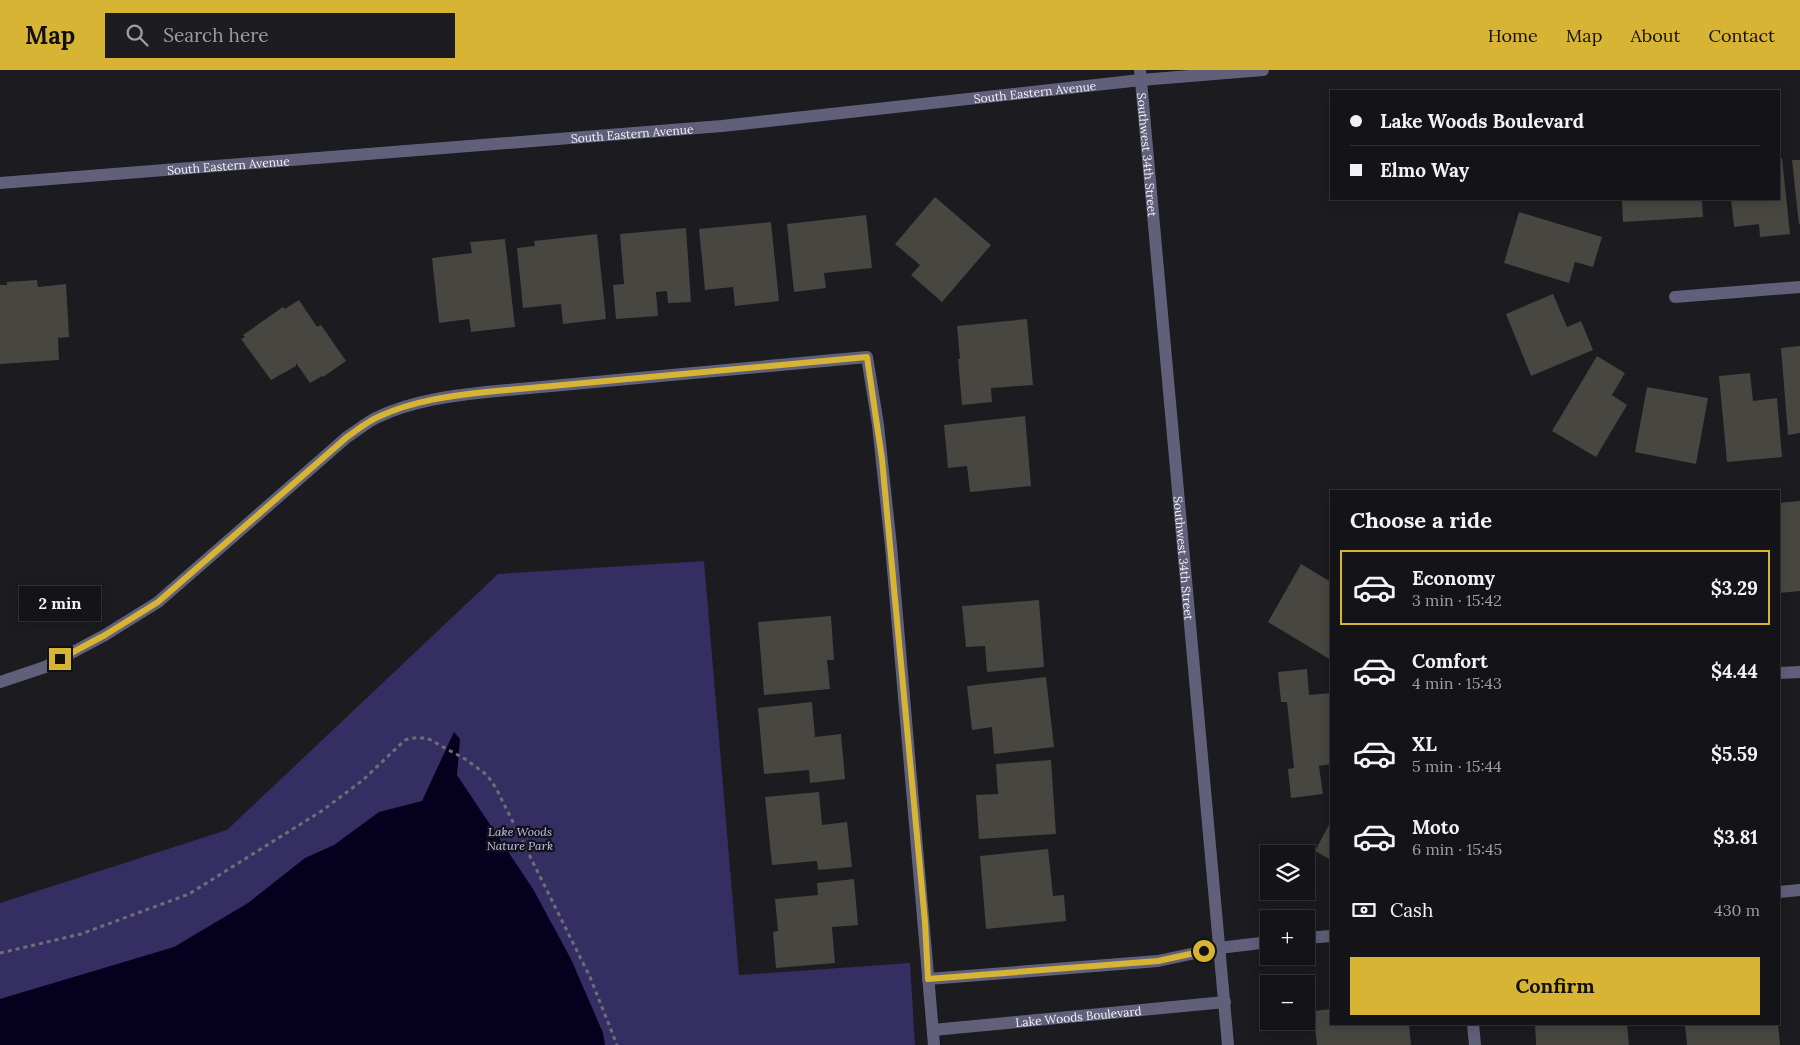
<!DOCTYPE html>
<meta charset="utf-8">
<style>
:root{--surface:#141418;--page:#1d1d21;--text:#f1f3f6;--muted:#9d9ea2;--line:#333337;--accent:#d7b434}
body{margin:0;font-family:Lora,serif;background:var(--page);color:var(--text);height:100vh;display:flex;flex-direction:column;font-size:19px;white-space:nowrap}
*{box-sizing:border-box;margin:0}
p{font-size:16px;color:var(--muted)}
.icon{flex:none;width:28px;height:28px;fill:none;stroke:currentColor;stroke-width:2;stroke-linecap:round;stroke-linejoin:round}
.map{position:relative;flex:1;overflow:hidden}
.drawer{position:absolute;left:1330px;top:420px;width:450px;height:535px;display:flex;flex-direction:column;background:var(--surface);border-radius:0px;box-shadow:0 2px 12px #0003,0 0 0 1px var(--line)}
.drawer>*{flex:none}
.banner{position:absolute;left:1330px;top:20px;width:450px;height:110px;border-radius:0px;box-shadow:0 2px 12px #0003,0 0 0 1px var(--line);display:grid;align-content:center;height:110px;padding:0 20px;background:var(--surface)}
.tools{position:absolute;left:1260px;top:775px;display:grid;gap:10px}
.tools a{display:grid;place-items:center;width:55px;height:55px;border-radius:0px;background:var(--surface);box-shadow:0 2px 12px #0003,0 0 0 1px var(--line);font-size:25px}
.end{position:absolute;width:22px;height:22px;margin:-11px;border:6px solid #d7b434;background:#111;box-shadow:0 0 0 2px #111}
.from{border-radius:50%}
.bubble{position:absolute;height:35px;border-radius:0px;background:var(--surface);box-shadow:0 2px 12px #0003,0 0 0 1px var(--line);font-size:16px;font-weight:700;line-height:35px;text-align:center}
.banner b{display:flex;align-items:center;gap:18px;height:48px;font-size:19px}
.banner b+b{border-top:1px solid var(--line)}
.banner i{width:12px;height:12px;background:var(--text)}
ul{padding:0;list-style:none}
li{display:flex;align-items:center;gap:15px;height:75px;margin:0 10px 8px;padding:0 10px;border:2px solid transparent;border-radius:0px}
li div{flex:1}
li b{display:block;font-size:19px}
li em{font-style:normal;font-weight:700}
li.on{border-color:var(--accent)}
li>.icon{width:45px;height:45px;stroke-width:1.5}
h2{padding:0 20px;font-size:22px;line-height:60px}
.pay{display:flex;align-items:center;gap:12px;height:55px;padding:0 20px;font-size:19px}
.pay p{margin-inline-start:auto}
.cta{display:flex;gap:10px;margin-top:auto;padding:10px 20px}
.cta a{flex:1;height:58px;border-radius:0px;background:var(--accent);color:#111;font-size:20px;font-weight:700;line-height:58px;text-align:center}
header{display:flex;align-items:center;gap:30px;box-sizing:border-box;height:70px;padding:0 25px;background:var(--accent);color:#111}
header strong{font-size:24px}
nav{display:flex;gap:28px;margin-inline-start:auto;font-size:18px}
.search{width:350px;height:45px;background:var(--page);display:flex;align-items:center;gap:12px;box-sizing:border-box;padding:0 18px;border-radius:0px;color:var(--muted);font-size:19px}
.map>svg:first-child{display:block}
.green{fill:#352e63}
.water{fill:#06001f}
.building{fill:#484641}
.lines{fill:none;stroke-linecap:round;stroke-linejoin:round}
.path{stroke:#6f6f73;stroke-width:3;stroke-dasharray:4 4;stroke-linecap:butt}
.minor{stroke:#61607b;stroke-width:12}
.tertiary{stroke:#61607b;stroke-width:12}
.route{stroke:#d7b434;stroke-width:6}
.labels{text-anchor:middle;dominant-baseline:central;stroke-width:4.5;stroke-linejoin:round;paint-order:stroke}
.street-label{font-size:12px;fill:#f3f3f6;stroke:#121217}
.park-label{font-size:12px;font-style:italic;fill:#c3c1f5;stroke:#121217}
</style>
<header>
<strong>Map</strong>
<div class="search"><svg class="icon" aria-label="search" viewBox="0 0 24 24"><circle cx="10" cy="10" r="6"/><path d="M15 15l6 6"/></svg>Search here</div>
<nav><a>Home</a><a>Map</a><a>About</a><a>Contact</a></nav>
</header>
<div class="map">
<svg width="1800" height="975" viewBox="0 0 1800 975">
<rect width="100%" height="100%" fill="#1b1b20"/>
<path class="green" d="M704,491L739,905L910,893L915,975H0V833L227,760L498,504Z"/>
<path class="water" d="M454,662L460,669L457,705L533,819L571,889L603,963L605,975H0V929L174,877L248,833L305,788L334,775L379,742L422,731Z"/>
<path class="building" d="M1782,88L1790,164L1760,167L1759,154L1734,157L1731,129H1779V89Z
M1792,90H1800V154L1799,155Z
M935,127L991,175L942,232L911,205L920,195L895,174Z
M1622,129H1702L1703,147L1623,152Z
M1519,142L1602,167L1593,197L1575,192L1569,213L1504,193Z
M866,145L872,198L824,203L826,218L794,222L787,154Z
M771,152L779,231L735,236L733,217L705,220L699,159Z
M686,158L691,232L668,233L667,221L656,222L658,246L616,249L613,215L624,214L620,164Z
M597,164L606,249L563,254L561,234L523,238L517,178L535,176L534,171Z
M505,169L515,257L471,262L469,249L439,253L432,188L472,183L470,172Z
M37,210L38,217L66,214L69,267L58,268L59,290L0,294V215H7V212Z
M1553,224L1567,257L1581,251L1593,280L1531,306L1506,244Z
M299,230L317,257L321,255L346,291L323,307L322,306L310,313L296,293V296L271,310L241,269L245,267L243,265L283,237L285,239Z
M1027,249L1033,315L991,318L992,332L962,335L958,289H960L957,256Z
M1800,276V363L1788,365L1781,278Z
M1597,286L1625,303L1612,325L1627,335L1596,387L1552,361Z
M1750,303L1753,331L1777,328L1782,387L1727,392L1719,306Z
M1647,317L1708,328L1696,394L1635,382Z
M1025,346L1031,416L970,422L967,396L948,398L944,355Z
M1800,431V521L1779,523V433Z
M1301,494L1331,512V590L1268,552Z
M1039,530L1044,597L987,602L985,576L966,577L962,536Z
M831,546L834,590H827L830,619L764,625L758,552Z
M1307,599L1309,625L1331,623V694L1319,696L1323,724L1291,728L1288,699L1294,698L1287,632H1281L1278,602Z
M1046,607L1054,677L994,684L992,657L972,660L967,616Z
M812,632L815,667L841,664L845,709L810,713L809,700L764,704L758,638Z
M1051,690L1056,764L979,769L976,725L998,724L996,694Z
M819,722L822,755L847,752L852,797L818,800L817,791L772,795L765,727Z
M1331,751V790L1315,781Z
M1048,779L1053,826L1064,825L1066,851L986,859L980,786Z
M854,809L858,855L832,857L835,893L776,898L773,862L778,861L775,829L818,825L817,813Z
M1331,939V954H1409L1411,975H1317L1313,941Z
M1535,954H1627L1629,975H1536Z
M1685,954H1778L1780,975H1687Z"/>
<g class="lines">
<path class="path" d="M0,883L81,864L189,824L323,740L363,710L405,670L412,668H427L465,689L487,705L496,718L590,907L617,975"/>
<g class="minor">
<path d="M1675,227L1800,217"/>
<path d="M1779,603L1800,602"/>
<path d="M0,612L45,597L105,565L158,532L347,367C358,360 368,351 380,346C413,331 449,326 486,322L867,287L878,355L891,476L934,975"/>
<path d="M1779,822L1800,820"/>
<path d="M1306,868L1331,866"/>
<path d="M928,909L1158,891L1219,878L1269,872"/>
<path d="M1473,954L1475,975"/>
<path id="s1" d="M933,960L1225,932"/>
</g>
<g class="tertiary">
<path id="s2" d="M1140,0L1228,975"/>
<path id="s3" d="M0,113L722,56L1141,10L1263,0"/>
</g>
</g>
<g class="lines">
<path class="route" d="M60,589L105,565L158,532L347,367C357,360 368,351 380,346C413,331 449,326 486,322L867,287L882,389L925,852L928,909L1158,891L1204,881"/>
</g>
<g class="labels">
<g class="street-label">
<text stroke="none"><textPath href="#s3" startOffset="1039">South Eastern Avenue</textPath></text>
<text stroke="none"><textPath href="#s3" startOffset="634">South Eastern Avenue</textPath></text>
<text stroke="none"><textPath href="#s2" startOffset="85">Southwest 34th Street</textPath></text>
<text stroke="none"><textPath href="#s3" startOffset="229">South Eastern Avenue</textPath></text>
<text stroke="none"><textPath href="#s2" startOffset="490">Southwest 34th Street</textPath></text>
<text stroke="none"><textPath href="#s1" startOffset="146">Lake Woods Boulevard</textPath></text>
</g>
<g class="park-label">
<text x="520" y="761">Lake Woods<tspan x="520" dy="14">Nature Park</tspan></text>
</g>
</g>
</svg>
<div class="tools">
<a><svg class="icon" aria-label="layers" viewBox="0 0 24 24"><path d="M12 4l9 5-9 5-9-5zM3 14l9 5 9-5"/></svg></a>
<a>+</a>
<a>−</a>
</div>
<i class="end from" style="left:1204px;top:881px"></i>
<i class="end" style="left:60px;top:589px"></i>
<div class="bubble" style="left:19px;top:516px;width:82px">2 min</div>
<div class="banner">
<b><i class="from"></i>Lake Woods Boulevard</b>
<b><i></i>Elmo Way</b>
</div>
<section class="drawer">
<h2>Choose a ride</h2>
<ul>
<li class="on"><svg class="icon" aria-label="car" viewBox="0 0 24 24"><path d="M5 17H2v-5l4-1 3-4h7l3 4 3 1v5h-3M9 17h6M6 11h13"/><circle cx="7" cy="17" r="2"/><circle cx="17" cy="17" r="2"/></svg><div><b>Economy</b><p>3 min · 15:42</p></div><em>$3.29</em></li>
<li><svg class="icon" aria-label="car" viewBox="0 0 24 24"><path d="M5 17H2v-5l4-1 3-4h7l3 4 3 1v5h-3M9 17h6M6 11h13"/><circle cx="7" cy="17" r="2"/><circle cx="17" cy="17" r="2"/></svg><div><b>Comfort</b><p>4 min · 15:43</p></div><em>$4.44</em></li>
<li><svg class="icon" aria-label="car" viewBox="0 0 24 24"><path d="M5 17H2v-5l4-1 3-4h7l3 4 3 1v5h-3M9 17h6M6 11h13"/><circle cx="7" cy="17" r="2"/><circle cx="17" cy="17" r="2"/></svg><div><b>XL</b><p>5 min · 15:44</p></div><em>$5.59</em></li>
<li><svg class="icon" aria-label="car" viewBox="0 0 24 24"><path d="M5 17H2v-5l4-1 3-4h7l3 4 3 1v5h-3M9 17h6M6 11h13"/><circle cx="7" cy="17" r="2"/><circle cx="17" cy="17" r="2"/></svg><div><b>Moto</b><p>6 min · 15:45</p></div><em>$3.81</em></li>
</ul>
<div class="pay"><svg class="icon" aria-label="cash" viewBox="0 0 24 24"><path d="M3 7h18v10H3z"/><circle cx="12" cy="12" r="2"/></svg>Cash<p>430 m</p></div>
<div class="cta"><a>Confirm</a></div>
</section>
</div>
